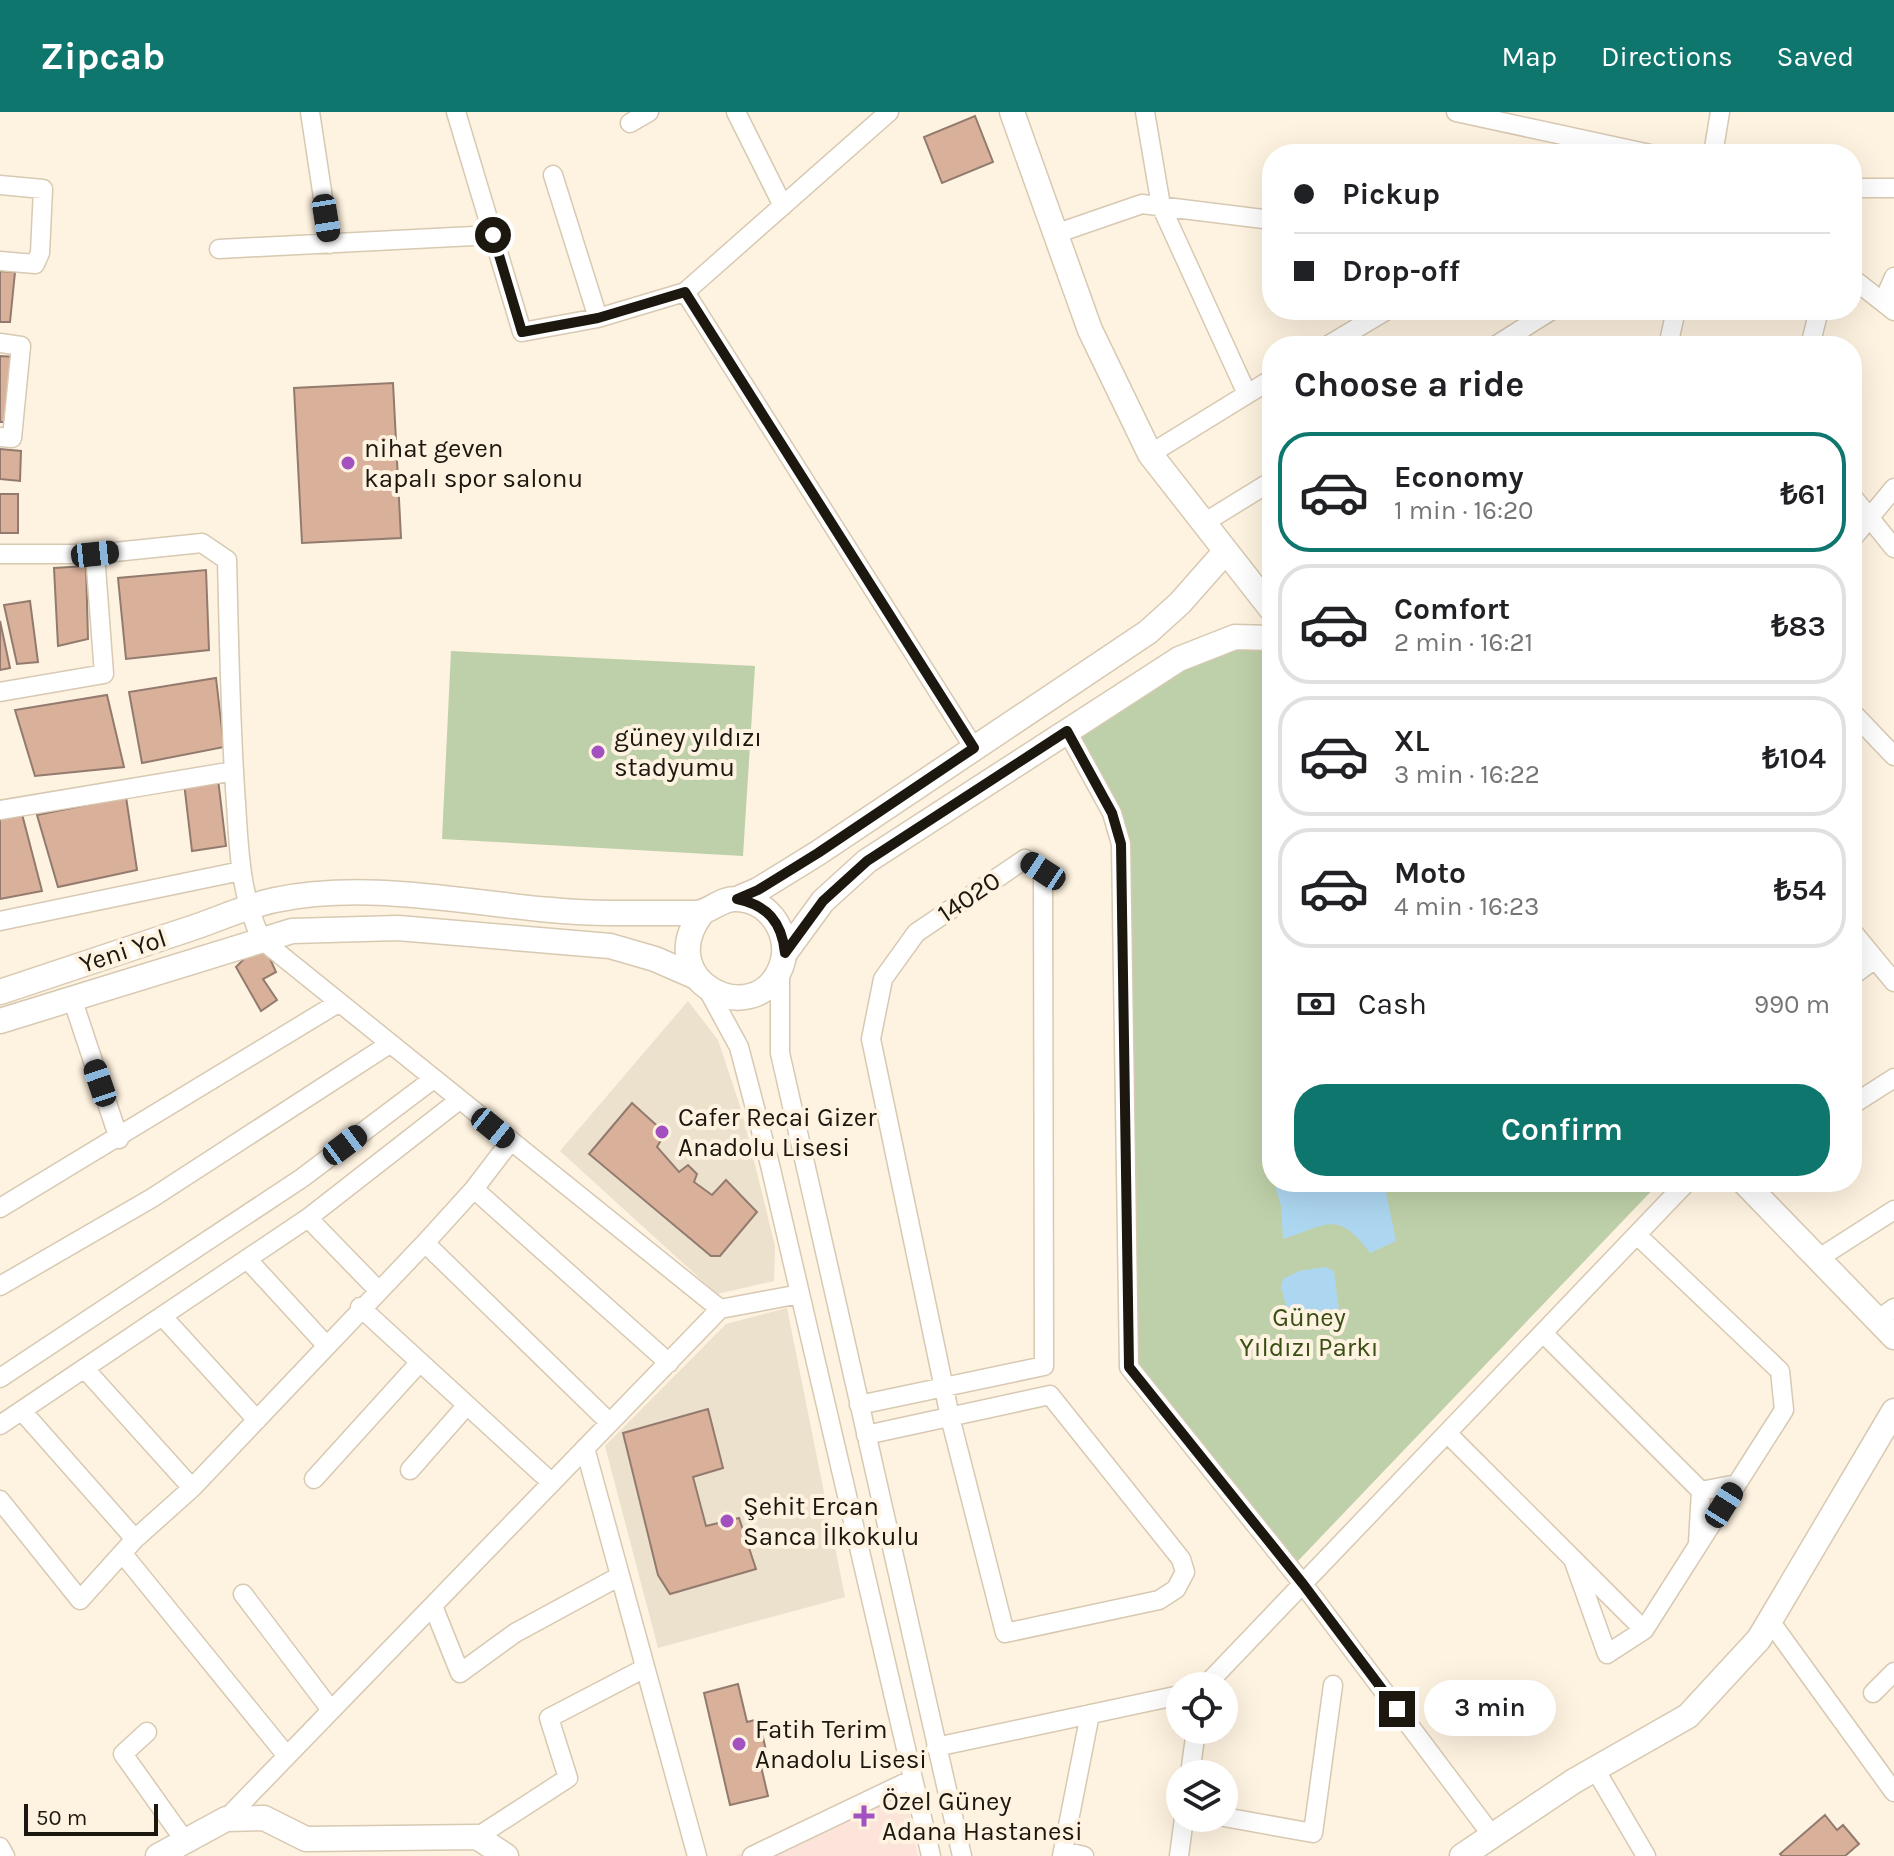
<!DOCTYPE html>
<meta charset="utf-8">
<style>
:root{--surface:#fff;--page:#f6f6f6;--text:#202124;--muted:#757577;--line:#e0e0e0;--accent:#0f766e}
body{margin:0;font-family:Karla,sans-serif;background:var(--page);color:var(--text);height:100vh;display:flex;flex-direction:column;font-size:30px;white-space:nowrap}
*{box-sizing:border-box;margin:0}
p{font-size:26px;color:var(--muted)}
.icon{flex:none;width:44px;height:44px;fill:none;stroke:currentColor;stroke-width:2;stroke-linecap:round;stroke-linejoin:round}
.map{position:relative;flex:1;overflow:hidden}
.sheet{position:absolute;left:1262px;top:224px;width:600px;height:856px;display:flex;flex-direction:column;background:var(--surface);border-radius:32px;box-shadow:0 8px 32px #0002}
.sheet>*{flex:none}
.banner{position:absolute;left:1262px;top:32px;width:600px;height:176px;border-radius:32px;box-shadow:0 8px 32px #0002;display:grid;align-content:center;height:176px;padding:0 32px;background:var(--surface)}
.tools{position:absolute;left:1166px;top:1560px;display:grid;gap:16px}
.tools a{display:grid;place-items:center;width:72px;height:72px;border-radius:50%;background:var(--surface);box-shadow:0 8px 32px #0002;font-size:40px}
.scale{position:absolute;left:24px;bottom:20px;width:134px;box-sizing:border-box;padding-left:8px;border:4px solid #1c170f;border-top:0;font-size:22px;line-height:28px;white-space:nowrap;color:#1c170f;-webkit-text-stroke:6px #fef2e0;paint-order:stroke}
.end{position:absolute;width:36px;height:36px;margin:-18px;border:10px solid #1c170f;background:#fff;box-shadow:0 0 0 4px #fff}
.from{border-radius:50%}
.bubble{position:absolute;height:56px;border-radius:28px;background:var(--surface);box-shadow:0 8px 32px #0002;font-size:26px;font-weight:600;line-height:56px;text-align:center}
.car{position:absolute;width:24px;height:48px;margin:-24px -12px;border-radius:10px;box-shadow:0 0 6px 2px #0007;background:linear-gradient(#222 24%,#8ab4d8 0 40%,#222 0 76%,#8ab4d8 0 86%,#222 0)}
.banner b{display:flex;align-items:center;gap:28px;height:76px;font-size:30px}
.banner b+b{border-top:2px solid var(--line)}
.banner i{width:20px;height:20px;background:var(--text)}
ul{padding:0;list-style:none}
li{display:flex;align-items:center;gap:24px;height:120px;margin:0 16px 12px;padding:0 16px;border:4px solid var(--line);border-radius:32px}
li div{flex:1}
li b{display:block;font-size:30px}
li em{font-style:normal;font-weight:600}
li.current{border-color:var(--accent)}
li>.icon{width:72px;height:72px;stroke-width:1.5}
h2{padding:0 32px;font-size:36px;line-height:96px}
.pay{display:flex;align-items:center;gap:20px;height:88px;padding:0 32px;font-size:30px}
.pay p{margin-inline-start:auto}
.primary-button{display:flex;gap:16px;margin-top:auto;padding:16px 32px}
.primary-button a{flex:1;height:92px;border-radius:32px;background:var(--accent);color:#fff;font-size:32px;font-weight:600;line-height:92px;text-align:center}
header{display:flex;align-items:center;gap:48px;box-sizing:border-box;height:112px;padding:0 40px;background:var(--accent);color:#fff}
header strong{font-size:38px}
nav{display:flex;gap:44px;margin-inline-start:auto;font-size:28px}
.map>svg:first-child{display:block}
.education{fill:#ece1cc}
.medical{fill:#fce4da}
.green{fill:#bed0a9}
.water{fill:#add7f1}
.building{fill:#d9b09a;stroke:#927b6e;stroke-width:2}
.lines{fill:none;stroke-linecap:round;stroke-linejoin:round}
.minor-casing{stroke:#d7c9b2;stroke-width:21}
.major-casing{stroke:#d7c9b2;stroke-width:27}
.minor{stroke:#fff;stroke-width:18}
.major{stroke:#fff;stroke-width:24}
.route{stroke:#1c170f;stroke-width:10}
.poi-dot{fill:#a351c1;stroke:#fef2e0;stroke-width:3}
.labels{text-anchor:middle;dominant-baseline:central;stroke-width:8;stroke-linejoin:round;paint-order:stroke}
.poi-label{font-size:26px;fill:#1c170f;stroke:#fef2e0;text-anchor:start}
.street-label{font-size:26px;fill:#1c170f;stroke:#fef2e0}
.park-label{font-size:26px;fill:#384e14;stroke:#fef2e0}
</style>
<header>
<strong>Zipcab</strong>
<nav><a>Map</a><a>Directions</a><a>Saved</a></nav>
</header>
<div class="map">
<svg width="1894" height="1744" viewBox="0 0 1894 1744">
<rect width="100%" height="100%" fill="#fef2e0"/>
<path class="education" d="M688,889L718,928L742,1000L775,1134L774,1169L717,1182L560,1039Z
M787,1196L845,1485L658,1536L605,1334L726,1212Z"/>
<path class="medical" d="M902,1665L918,1744H735Z"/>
<path class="green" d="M1225,534L1267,535L1272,540V1070H1660L1297,1450L1129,1255L1130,756L1067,619L1149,580Z
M451,539L755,554L743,744L442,727Z"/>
<path class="water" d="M1274,1070H1384L1396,1129L1370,1141C1338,1097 1327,1113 1283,1127L1281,1094Z
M1325,1155L1334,1159L1340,1207L1331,1211L1287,1199L1281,1174L1283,1167L1299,1159Z"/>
<path class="building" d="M975,4L993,50L942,71L924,25Z
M0,159L15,160L10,210H0Z
M0,244L15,245L11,310H0Z
M393,271L401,426L302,431L294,276Z
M0,337L21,339L20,369L0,367Z
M0,382H18V421H0Z
M86,454L88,527L58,534L54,456Z
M206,458L209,538L126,547L118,466Z
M30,489L38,550L17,552L4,493Z
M0,509L10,556L0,558Z
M216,566L224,635L142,651L129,580Z
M107,583L124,655L35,664L15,598Z
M218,667L226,734L192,739L184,671Z
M126,685L137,758L58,775L37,703Z
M22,702L42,779L0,787V707Z
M261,840L268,842L276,860L263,867L277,888L261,899L236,855L246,845Z
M632,991L665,1021L657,1035L679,1060L688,1053L697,1062L694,1070L712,1083L726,1068L757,1100L720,1144H711L589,1042Z
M708,1297L723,1356L693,1365L706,1414L739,1406L756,1457L670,1482L658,1463L623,1321Z
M738,1572L747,1610L759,1607L767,1643L759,1646L768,1684L730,1693L704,1581Z
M1825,1703L1837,1718L1843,1713L1859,1732L1845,1744H1782L1780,1742Z"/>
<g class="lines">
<defs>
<path id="minor" d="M310,0L330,132
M456,0L522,220L598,206L685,180L889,0
M736,0L783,94
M1145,0L1161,94L1247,282
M1456,0L1650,42
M630,11L649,0
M1713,42L1720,0
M553,63L598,206
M0,73L43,77L40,141L35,152L0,149
M1852,76H1894
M1055,122L1142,92L1272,108
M219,137L493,123
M1852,166L1894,199
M685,180L974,636
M1883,190L1894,165
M0,231L21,234L12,326L0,325
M1327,234L1387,198
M1495,234L1552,198
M1668,234L1676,198
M1810,234L1819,198
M1150,342L1272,267
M1852,384L1894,436
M1202,412L1272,369
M1852,427L1894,376
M0,442H95L202,431L227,448C229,525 230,601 235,677C239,730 238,780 262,828L720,1197
M0,580L104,562L95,442
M1852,600L1894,644
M1067,619L1112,701L1121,732L1129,1255L1303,1472L1491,1722
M0,698L234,659
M0,809L241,759
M1852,819L1894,870
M780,857V941L962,1744
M1852,864L1875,847
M708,878L739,935L770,1053L931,1744
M72,886L119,1027
M1852,993L1894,966
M474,1077L669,1251
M0,1096L338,891
M308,1106L377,1177
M425,1131L610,1311
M248,1148L326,1233
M1816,1148L1894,1098
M0,1174L152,1086L388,933
M360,1195L552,1371
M164,1206L257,1308
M1877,1208L1894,1196
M1543,1221L1701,1379
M1044,1254L1043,759L1025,747L916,821L883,867L871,927L950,1305L1005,1521L1159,1488L1176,1477L1185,1460L1181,1447L1050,1283
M85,1257L192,1376
M0,1266L302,1066L432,968
M859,1293L1044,1254
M22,1299L135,1427
M0,1313L308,1106L458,989
M1447,1321L1644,1518
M866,1323L1050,1283
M585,1336L697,1744
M410,1358L467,1293
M314,1367L420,1250
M0,1388L80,1488L135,1427L192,1376L425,1131L474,1077L510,1030
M1698,1431L1701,1379L1737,1372
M123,1442L287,1644
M1573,1447L1607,1542L1644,1518L1784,1298L1780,1259L1637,1123
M243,1482L331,1598
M433,1494L460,1561L515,1521L620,1464
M1770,1509L1894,1680
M1205,1574L1687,1070
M1873,1581L1894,1560
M147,1620L123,1642L185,1729
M936,1635L1180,1583
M1595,1657L1646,1744
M1190,1662L1196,1618
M1224,1705L1313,1721L1333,1573
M226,1707L720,1197L800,1182
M477,1725L568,1666L549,1606L645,1556
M0,1735L5,1744
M1063,1739L1084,1744
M752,1744L913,1667
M1062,1744L1090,1602
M1179,1744L1184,1706"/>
<path id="major" d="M1012,0L1090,218L1150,342L1272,498
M737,787L758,778L818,741L1148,520L1180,491L1225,440
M785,841L823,789L867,749L1179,547L1235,525L1272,526
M0,880C63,859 126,838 189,817C217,808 246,794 275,788C387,765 500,801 612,801C640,801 668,801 696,801C710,800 720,787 735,787C770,787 793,824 781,855C755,921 650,869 702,801
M0,909L292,819L398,816L610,834L655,847L694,864
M1744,1070L1894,1225
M158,1744L226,1707L264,1706L306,1727L477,1725L506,1744
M1462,1744L1574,1669L1688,1604L1759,1527L1894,1299"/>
</defs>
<use href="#minor" class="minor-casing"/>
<use href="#major" class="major-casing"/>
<use href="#minor" class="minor"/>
<use href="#major" class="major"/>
</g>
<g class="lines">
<path class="route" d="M493,123L522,220L598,206L685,180L974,636L818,741L758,778L737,787C767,793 782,810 785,841L823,789L867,749L1067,619L1112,701L1121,732L1129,1255L1303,1472L1397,1597"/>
</g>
<g class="poi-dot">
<circle cx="348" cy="351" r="8"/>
<circle cx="598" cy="640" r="8"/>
<circle cx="662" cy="1020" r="8"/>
<circle cx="727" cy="1409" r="8"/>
<circle cx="739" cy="1632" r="8"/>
<path d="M860 1692h8v8h8v8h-8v8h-8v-8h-8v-8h8z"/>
</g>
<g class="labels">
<g class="poi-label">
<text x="364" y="336">nihat geven<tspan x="364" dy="30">kapalı spor salonu</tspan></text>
<text x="614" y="625">güney yıldızı<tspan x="614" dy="30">stadyumu</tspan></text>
<text x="678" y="1005">Cafer Recai Gizer<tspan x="678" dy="30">Anadolu Lisesi</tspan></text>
<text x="743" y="1394">Şehit Ercan<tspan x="743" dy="30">Sanca İlkokulu</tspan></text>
<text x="755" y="1617">Fatih Terim<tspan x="755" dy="30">Anadolu Lisesi</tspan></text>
<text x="882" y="1689">Özel Güney<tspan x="882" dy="30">Adana Hastanesi</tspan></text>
</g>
<g class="street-label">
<text transform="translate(969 785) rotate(-34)">14020</text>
<text transform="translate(123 839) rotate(-18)">Yeni Yol</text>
</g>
<g class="park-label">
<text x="1309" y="1205">Güney<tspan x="1309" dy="30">Yıldızı Parkı</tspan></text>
</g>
</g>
</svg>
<div class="tools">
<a><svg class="icon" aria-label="locate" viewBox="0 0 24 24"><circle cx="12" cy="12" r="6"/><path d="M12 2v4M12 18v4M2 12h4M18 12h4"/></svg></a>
<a><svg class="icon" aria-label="layers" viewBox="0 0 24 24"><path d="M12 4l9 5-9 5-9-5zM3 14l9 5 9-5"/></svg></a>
</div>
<div class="scale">50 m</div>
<i class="end from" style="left:493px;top:123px"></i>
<i class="end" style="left:1397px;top:1597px"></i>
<div class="bubble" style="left:1424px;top:1568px;width:132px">3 min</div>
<i class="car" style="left:326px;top:106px;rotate:171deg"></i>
<i class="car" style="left:95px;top:442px;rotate:84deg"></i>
<i class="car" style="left:1043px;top:759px;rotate:303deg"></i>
<i class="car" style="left:100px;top:971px;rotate:341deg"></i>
<i class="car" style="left:493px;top:1016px;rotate:129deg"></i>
<i class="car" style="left:345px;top:1033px;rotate:53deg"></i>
<i class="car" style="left:1724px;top:1393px;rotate:32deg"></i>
<div class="banner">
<b><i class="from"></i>Pickup</b>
<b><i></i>Drop-off</b>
</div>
<section class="sheet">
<h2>Choose a ride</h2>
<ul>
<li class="current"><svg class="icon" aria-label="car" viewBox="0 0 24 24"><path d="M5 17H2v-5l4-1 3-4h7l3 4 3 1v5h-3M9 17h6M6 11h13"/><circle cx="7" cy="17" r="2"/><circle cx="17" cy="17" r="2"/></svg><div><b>Economy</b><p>1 min · 16:20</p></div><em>₺61</em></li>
<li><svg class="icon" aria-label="car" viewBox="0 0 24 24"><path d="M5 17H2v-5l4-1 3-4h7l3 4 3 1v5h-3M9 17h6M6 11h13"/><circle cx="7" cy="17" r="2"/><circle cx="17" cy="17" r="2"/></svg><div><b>Comfort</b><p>2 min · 16:21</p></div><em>₺83</em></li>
<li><svg class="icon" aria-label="car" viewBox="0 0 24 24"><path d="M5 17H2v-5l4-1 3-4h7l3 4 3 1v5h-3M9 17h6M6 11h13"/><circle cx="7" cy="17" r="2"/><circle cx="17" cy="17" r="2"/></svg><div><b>XL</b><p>3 min · 16:22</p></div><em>₺104</em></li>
<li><svg class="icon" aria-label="car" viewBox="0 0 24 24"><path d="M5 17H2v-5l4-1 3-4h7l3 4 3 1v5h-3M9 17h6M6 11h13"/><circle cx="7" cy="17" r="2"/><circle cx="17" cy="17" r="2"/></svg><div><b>Moto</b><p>4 min · 16:23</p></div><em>₺54</em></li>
</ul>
<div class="pay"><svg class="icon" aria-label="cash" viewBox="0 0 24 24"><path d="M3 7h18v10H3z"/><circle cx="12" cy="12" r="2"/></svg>Cash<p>990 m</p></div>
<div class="primary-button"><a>Confirm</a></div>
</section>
</div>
